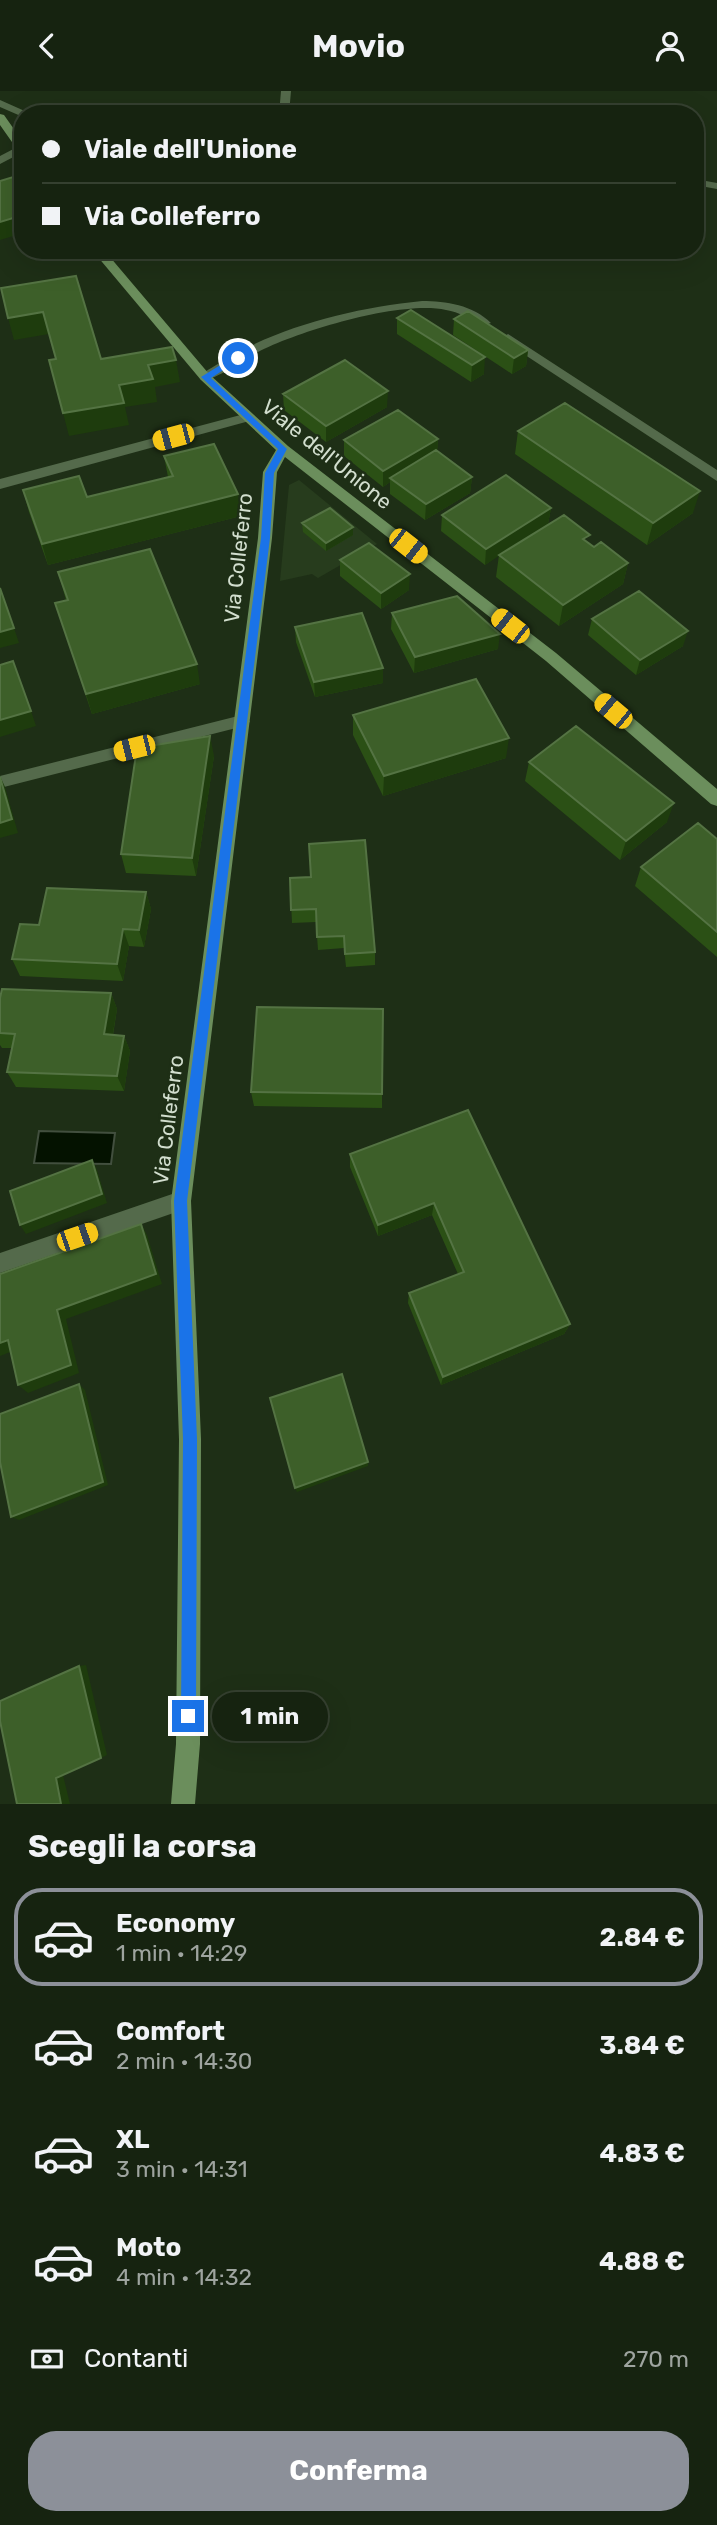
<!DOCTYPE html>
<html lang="it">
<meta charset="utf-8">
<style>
:root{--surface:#162310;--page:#1f2b19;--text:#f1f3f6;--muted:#9ea49f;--line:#354030;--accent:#8c9099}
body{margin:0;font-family:Rubik,sans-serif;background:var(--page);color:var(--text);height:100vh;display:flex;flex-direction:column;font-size:26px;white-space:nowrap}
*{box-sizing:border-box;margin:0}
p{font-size:23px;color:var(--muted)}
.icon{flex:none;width:38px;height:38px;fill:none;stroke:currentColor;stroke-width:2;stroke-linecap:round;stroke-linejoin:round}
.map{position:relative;height:1713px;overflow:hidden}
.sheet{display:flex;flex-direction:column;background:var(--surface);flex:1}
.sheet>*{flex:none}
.hud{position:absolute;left:14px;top:14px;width:690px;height:154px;border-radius:28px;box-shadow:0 7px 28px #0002,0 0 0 2px var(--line);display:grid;align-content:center;height:154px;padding:0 28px;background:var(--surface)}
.end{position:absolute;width:32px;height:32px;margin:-16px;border:9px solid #1a73e8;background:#fff;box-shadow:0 0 0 4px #fff}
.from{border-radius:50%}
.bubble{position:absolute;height:49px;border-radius:24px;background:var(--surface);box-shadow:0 7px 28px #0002,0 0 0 2px var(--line);font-size:23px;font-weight:700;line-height:49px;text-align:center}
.car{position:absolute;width:21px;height:42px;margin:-21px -10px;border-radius:9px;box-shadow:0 0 5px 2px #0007;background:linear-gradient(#f5c518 24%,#345 0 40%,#f5c518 0 76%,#345 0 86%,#f5c518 0)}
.hud b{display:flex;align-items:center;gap:24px;height:66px;font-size:26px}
.hud b+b{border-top:2px solid var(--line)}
.hud i{width:18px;height:18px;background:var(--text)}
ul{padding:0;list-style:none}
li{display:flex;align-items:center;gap:21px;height:98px;margin:0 14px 10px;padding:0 14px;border:4px solid transparent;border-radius:28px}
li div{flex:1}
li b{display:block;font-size:26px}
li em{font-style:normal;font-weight:700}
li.on{border-color:var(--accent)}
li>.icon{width:63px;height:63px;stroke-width:1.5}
h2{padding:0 28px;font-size:32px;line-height:84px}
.pay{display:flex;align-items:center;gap:18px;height:77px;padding:0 28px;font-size:26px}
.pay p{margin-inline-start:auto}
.action{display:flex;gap:14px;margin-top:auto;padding:14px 28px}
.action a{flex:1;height:80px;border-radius:28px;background:var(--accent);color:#fff;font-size:28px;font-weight:700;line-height:80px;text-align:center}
header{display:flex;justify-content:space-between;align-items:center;height:91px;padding:0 28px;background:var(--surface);font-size:32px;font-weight:700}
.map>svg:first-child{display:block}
.built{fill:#273c1d}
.water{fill:#041200;stroke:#424f3e;stroke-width:2}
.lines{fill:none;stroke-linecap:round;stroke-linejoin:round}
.street{fill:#546a4b;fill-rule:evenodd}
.secondary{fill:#6b8e5c;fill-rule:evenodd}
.wall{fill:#2b5015}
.shaded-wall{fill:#1e3c0d}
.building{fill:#3d5f29;stroke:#547343;stroke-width:2}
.route{fill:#1a73e8}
.labels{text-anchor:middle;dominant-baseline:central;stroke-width:5;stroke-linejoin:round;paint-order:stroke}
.street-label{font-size:21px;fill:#d2dece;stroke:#1e2f16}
</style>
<header><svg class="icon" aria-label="back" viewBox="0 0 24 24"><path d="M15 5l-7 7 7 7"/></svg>Movio<svg class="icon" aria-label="person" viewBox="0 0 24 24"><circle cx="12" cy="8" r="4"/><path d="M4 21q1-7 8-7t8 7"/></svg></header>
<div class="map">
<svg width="717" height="1713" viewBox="0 0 717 1713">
<rect width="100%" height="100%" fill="#1e2f16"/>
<path class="built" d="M299,389L377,453L318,487L312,483L280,490L289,394Z"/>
<path class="water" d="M39,1040L115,1042L111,1073L34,1072Z"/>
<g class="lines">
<path class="street" d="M281,0H291L289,23H279Z
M0,9L27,21L28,23H23V26L0,16Z
M23,53V61L0,73V65Z
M695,88L717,92V98L695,94Z
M422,210C446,210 473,214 491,232L481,235C470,228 459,221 446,219C401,209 299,240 258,261C244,268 214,291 201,289L199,286C206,279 217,274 226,268C284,234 355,217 422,210Z
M508,243L717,379V390L504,250L502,247Z
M248,322L255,326L253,329L0,398V388Z
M242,624L250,630L248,634L0,697V685Z
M181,1100L188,1103L191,1110L188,1117L0,1182V1162Z"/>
<path class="secondary" d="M0,23L4,24L23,51V62L19,61L0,34Z
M92,159H104L209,283L288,355L556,562L717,698V715L711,713L546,570L285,366L277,381L272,447L191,1110L201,1348L200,1653L195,1713H171L176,1653L179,1348L171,1110L258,447L263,381L276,359L201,289Z"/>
</g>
<path class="wall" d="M411,219L484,283L471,291L397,243V227Z
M454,228L528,259L526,275L512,283L453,244Z
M283,303L387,316L326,351L284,319Z
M518,340L693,422L647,454L515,363Z
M438,348L437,360L472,386L470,402L425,429L390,403V391L383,396L344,365V349Z
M164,365L238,403L241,425L48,474L29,421L23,399L87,406L168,386Z
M551,417L548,433L504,461L588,451L594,456L628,472L623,493L559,535L496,486L499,464L485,474L441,440L442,424Z
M302,432L353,444L326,460L303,441Z
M340,469L409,499L381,518L340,485Z
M58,481L200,593L92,623L55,512L66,509Z
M392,522L498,558L414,582L391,538Z
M592,528L683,555L636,584L588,544Z
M295,536L383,592L315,606L296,551Z
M353,624L506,667L383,705L353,644Z
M214,665L196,785L126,782L121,763Z
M529,671L667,731L620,769L525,690Z
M717,748V866L635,795L641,776Z
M290,787L375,861V874L346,876L344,857L318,859L316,831L292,832Z
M146,801L151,818L144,856L129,855L123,890L20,885L12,868L39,834Z
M111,902L117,918L113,944L124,945L130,960L124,1000L16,996L7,981L12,957H2L0,954V907Z
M251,1001L382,1003V1017L254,1015Z
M468,1019L570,1233L564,1243L441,1294L408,1212L409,1202L458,1183L432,1124L378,1145L350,1076V1063Z"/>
<path class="shaded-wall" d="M23,124V142L0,149V131Z
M43,221L49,243L14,249L8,227Z
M528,259L526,275L512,283L514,267Z
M485,266L484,283L471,291L472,274Z
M176,269L180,291L155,296L157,311L125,316L129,334L69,345L63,322L148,274Z
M388,300L387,316L326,351V335Z
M438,348L437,364L390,387V391L383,396V380Z
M472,386L470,402L425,429L426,413Z
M700,400L693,422L647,454L653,432Z
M238,403L241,425L48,474L42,453Z
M551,417L548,433L485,474L486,458Z
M353,436V444L326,460V452Z
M628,472L623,493L559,535L563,514Z
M410,483L409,499L381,518V502Z
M14,537L19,552L0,557V541Z
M688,540L683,555L636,584L640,569Z
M500,543L498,558L414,582L415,566Z
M197,573L200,593L92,623L86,603Z
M383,577V592L315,606L314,591Z
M31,620L36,635L0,646V629Z
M210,645L214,665L196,785L192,767Z
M509,647L506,667L383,705L384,685Z
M0,685L5,696L18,742L0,747Z
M674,712L667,731L620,769L626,750Z
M146,801L151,818L144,856L139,839Z
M123,838L129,855L123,890L117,873Z
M111,902L117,918L110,959L104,943Z
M124,945L130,960L124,1000L117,985Z
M92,1069L97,1079L107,1112L26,1143L20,1134Z
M434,1112L432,1124L378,1145V1134Z
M141,1133L147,1144L162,1193L66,1228L79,1282L28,1302L18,1294L57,1219Z
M570,1233L564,1243L441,1294L443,1286Z
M8,1249L18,1258L0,1265V1252Z
M79,1293L85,1299L108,1394L19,1429L11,1426Z
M368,1371V1375L297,1401L295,1397Z
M86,1574L107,1664L101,1667L79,1575Z
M63,1684L70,1713H61L56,1687Z"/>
<path class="building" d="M23,83V124L0,131V90Z
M76,185L101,268L172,256L176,269L148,274L153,288L119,294L124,312L63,322L49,269L56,268L43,221L8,227L1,197Z
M411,219L485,266L472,274L397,227Z
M468,220L528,259L514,267L454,228Z
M345,269L388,300L326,335L283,303Z
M565,312L700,400L653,432L518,340Z
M398,319L438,348L383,380L344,349Z
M214,353L238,403L42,453L23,399L79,385L87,406L173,385L164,365Z
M436,359L472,386L426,413L390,387Z
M506,384L551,417L486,458L442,424Z
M330,417L353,436L326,452L302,432Z
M564,424L590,444L583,448L594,456L601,451L628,472L563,514L499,464Z
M369,452L410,483L381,502L340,469Z
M150,458L197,573L86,603L55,512L68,509L58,481Z
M0,497L14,537L0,541Z
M639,500L688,540L640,569L592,528Z
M457,505L500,543L415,566L392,522Z
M362,522L383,577L314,591L295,536Z
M13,570L31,620L0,629V574Z
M476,588L509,647L384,685L353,624Z
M576,635L674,712L626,750L529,671Z
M210,645L192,767L121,763L137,657Z
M0,686L12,728L0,732Z
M698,732L717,748V841L641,776Z
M365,749L375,861L345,863L344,845L317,846L316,818L291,819L290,787L311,786L309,753Z
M47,797L146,801L139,839L123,838L117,873L12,868L20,833L39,834Z
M2,898L111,902L104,943L124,945L117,985L7,981L15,943L0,942V907Z
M257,916L383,918L382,1003L251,1001Z
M468,1019L570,1233L443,1286L409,1202L464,1181L434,1112L378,1134L350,1063Z
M92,1069L102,1103L20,1134L10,1100Z
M141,1133L156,1183L57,1219L71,1274L18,1294L8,1249L0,1252V1183Z
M342,1283L368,1371L295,1397L270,1307Z
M79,1293L103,1391L11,1426L0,1371V1323Z
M79,1575L101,1667L56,1687L61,1713H17L0,1630V1610Z"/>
<path class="route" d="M235,265L242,267L211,287L287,358L274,382L270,447L187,1110L197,1348L196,1625L188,1633L181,1625L183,1348L174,1110L261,447L265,382L278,358L201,286Z"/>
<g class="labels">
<g class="street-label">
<text transform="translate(327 363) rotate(39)">Viale dell'Unione</text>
<text transform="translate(238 467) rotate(-84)">Via Colleferro</text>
<text transform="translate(168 1029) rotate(-83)">Via Colleferro</text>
</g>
</g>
</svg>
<i class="end from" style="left:238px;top:267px"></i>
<i class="end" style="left:188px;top:1625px"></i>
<div class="bubble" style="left:212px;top:1601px;width:116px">1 min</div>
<i class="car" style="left:173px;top:346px;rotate:255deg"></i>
<i class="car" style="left:408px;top:455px;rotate:128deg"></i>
<i class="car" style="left:510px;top:535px;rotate:308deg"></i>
<i class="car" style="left:613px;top:620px;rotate:310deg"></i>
<i class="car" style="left:134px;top:657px;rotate:256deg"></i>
<i class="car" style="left:77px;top:1146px;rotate:71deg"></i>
<div class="hud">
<b><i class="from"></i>Viale dell'Unione</b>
<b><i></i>Via Colleferro</b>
</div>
</div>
<section class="sheet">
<h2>Scegli la corsa</h2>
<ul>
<li class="on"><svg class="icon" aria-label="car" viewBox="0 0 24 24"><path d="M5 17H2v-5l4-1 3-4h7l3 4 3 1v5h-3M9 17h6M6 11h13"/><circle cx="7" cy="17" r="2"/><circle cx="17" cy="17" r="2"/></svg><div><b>Economy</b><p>1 min · 14:29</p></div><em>2.84 €</em></li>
<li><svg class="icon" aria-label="car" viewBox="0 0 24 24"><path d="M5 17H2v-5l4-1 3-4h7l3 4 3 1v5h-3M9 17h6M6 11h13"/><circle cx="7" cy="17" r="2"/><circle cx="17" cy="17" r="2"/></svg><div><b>Comfort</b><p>2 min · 14:30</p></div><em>3.84 €</em></li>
<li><svg class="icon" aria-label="car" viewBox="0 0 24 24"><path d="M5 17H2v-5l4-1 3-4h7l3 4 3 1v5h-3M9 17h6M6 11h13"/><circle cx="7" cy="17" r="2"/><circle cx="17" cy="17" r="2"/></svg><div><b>XL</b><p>3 min · 14:31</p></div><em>4.83 €</em></li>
<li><svg class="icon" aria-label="car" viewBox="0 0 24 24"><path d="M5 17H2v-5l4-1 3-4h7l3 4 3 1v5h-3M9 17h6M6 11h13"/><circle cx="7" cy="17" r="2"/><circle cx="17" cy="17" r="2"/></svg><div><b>Moto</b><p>4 min · 14:32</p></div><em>4.88 €</em></li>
</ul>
<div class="pay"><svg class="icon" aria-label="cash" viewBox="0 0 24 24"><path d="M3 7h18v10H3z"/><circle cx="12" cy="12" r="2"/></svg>Contanti<p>270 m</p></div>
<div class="action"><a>Conferma</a></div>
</section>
